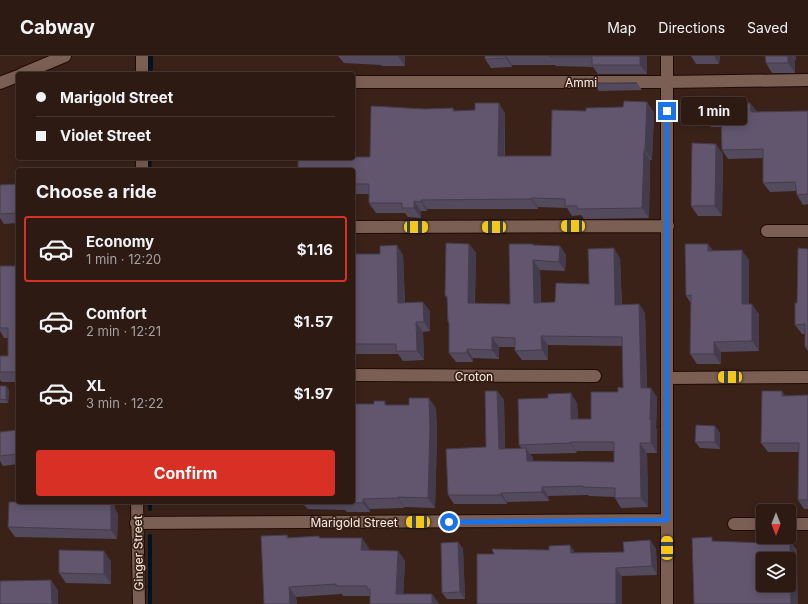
<!DOCTYPE html>
<meta charset="utf-8">
<style>
:root{--surface:#2c1a13;--page:#382721;--text:#f1f3f6;--muted:#a6a1a0;--line:#483833;--accent:#d93025}
body{margin:0;font-family:Inter,sans-serif;background:var(--page);color:var(--text);height:100vh;display:flex;flex-direction:column;font-size:15px;white-space:nowrap}
*{box-sizing:border-box;margin:0}
p{font-size:13px;color:var(--muted)}
.icon{flex:none;width:22px;height:22px;fill:none;stroke:currentColor;stroke-width:2;stroke-linecap:round;stroke-linejoin:round}
.map{position:relative;flex:1;overflow:hidden}
.panel{position:absolute;left:16px;top:112px;width:339px;height:336px;display:flex;flex-direction:column;background:var(--surface);border-radius:4px;box-shadow:0 2px 10px #0003,0 0 0 1px var(--line)}
.panel>*{flex:none}
.hud{position:absolute;left:16px;top:16px;width:339px;height:88px;border-radius:4px;box-shadow:0 2px 10px #0003,0 0 0 1px var(--line);display:grid;align-content:center;height:88px;padding:0 20px;background:var(--surface)}
.needle{width:26px;rotate:180deg}
.buttons{position:absolute;left:756px;top:448px;display:grid;gap:8px}
.buttons a{display:grid;place-items:center;width:40px;height:40px;border-radius:4px;background:var(--surface);box-shadow:0 2px 10px #0003,0 0 0 1px var(--line);font-size:20px}
.end{position:absolute;width:18px;height:18px;margin:-9px;border:5px solid #1a73e8;background:#fff;box-shadow:0 0 0 2px #fff}
.from{border-radius:50%}
.bubble{position:absolute;height:28px;border-radius:4px;background:var(--surface);box-shadow:0 2px 10px #0003,0 0 0 1px var(--line);font-size:13px;font-weight:700;line-height:28px;text-align:center}
.car{position:absolute;width:12px;height:24px;margin:-12px -6px;border-radius:5px;box-shadow:0 0 3px 1px #0007;background:linear-gradient(#f5c518 24%,#345 0 40%,#f5c518 0 76%,#345 0 86%,#f5c518 0)}
.hud b{display:flex;align-items:center;gap:14px;height:38px;font-size:15px}
.hud b+b{border-top:1px solid var(--line)}
.hud i{width:10px;height:10px;background:var(--text)}
ul{padding:0;list-style:none}
li{display:flex;align-items:center;gap:12px;height:66px;margin:0 8px 6px;padding:0 12px;border:2px solid transparent;border-radius:4px}
li div{flex:1}
li b{display:block;font-size:15px}
li em{font-style:normal;font-weight:700}
li.on{border-color:var(--accent)}
li>.icon{width:36px;height:36px;stroke-width:1.5}
h2{padding:0 20px;font-size:18px;line-height:48px}
.primary-button{display:flex;gap:8px;margin-top:auto;padding:8px 20px}
.primary-button a{flex:1;height:46px;border-radius:4px;background:var(--accent);color:#fff;font-size:16px;font-weight:700;line-height:46px;text-align:center}
header{display:flex;align-items:center;gap:24px;box-sizing:border-box;height:56px;padding:0 20px;background:var(--surface);border-bottom:1px solid var(--line)}
header strong{font-size:19px}
nav{display:flex;gap:22px;margin-inline-start:auto;font-size:14px}
.map>svg:first-child{display:block}
.lines{fill:none;stroke-linecap:round;stroke-linejoin:round}
.stream{stroke:#001325;stroke-width:4}
.minor-casing{stroke:#200b04;stroke-width:14}
.minor{stroke:#7b5f55;stroke-width:12}
.wall{fill:#534a5e;fill-rule:evenodd}
.shaded-wall{fill:#443c4c}
.building{fill:#61566d;stroke:#443c4c;fill-rule:evenodd}
.route{stroke:#1a73e8;stroke-width:5}
.labels{text-anchor:middle;dominant-baseline:central;stroke-width:3.5;stroke-linejoin:round;paint-order:stroke}
.street-label{font-size:12px;fill:#feeee7;stroke:#3a2219}
</style>
<header>
<strong>Cabway</strong>
<nav><a>Map</a><a>Directions</a><a>Saved</a></nav>
</header>
<div class="map">
<svg width="808" height="548" viewBox="0 0 808 548">
<rect width="100%" height="100%" fill="#3a2219"/>
<g class="lines">
<path class="stream" d="M151,0V13
M149,114L150,102
M150,446V453
M150,548V480"/>
<defs>
<path id="minor" d="M142,0V18
M22,18L65,0
M353,26H667L808,24
M0,27L18,20
M142,114V102
M353,171L668,170
M767,175H808
M353,319L595,320
M668,322L808,321
M137,446L139,548
M136,467L667,464
M734,468H763
M789,468H808
M667,548V0"/>
</defs>
<use href="#minor" class="minor-casing"/>
<use href="#minor" class="minor"/>
</g>
<path class="wall" d="M338,0H405V10H382L381,9L344,7Z
M485,0H647V18H598L593,11L556,10L555,9H512V11L491,12L485,3Z
M691,0H720L719,8H696Z
M765,0H796V4H795V17H772L766,7Z
M637,27L642,34L599,35L594,28Z
M750,47L757,56L808,55V148L803,149L797,139L796,135L770,136L763,127V102L728,103L722,94L721,71H711L705,62Z
M453,52L455,55L505,57V100H551L586,55L654,56L652,104H650L649,162L584,163L581,159L572,160L567,152L538,151V153H427V155H421V162L408,161L405,157H376L369,147V138H353V114L370,101L425,53Z
M723,98L722,160H698L691,150Z
M18,128V167L4,168L0,162V129Z
M469,188L476,197L475,247L510,248L533,188L534,189L560,190L566,199L565,215L540,214L541,247L555,246L589,228L620,202L622,249L639,248L645,257L647,332L657,341L656,372L657,374V397H647L648,451L621,452L615,442V441L589,440L588,439L548,440L549,445L507,446V448H454L448,439L486,391L497,335L504,344L505,393H522L519,389L577,347L578,363H591L618,336L623,332L622,290L548,289V304H522L515,295V291H499V303L473,302V306H456L449,297V269L448,266L447,242L445,240ZM576,395H614V406L533,405V402L530,398L577,397Z
M808,193V295L805,291V278H802L795,269L797,247Z
M713,194L749,204V248L759,258V295L721,296V308H697L690,298L691,247L686,240Z
M353,198L403,199L405,246L430,255V275L423,276L424,304L403,305L398,298H353Z
M0,210H18V326H2L0,324V300H8V282H4L0,275Z
M0,330H6L9,334L8,347H0Z
M808,339V453H804L798,444L799,396H768L761,387L785,340Z
M388,349L436,352L437,382L435,452L404,451V452L370,453V456H347L345,454L308,453L304,449H271L268,446H353Z
M715,370L720,377V393L700,392L695,386Z
M18,374V408L3,410L0,405V376Z
M18,446H115V453L118,458L117,483L15,481L8,471Z
M287,479L289,482L319,480L320,482L369,492L368,494L398,495L405,505L403,538H432L439,548H370V540H343L342,538L296,541L297,548H264Z
M650,484L656,493L657,519L622,520L494,498L624,496Z
M458,486L463,493L465,543H447L442,537Z
M111,505V528L66,527L59,517Z"/>
<path class="shaded-wall" d="M398,0H405V10Z
M506,0L512,9V11L506,2Z
M640,0H647V18L640,9Z
M714,0H720L719,8Z
M788,0H792L795,4V17L788,7Z
M793,0H796V4Z
M647,46L654,56L652,104L645,94Z
M499,47L505,57L504,109L498,100Z
M750,47L757,56H751Z
M716,88L723,98L722,160L715,150Z
M644,94L650,104L649,162L642,152Z
M531,142L538,151V153L531,143Z
M421,144L427,153V155L421,146Z
M414,145L421,155V162L414,152Z
M469,188L476,197L474,256L468,247Z
M708,188L715,197L708,195Z
M397,189L403,199L405,256L398,247Z
M560,190L566,199L565,215L559,206Z
M614,192L620,202L622,258L615,249Z
M742,194L749,204V258L742,248Z
M533,204L540,214L541,256L534,247Z
M423,246L430,255V275L424,266Z
M639,248L645,257L647,341L641,332Z
M752,248L759,258V295L752,285Z
M416,266L423,276L424,304L417,295Z
M541,280L548,289V304L542,294Z
M492,281L499,291V303L492,294Z
M714,286L721,296V308L714,298Z
M467,293L473,302V306L467,297Z
M6,330L9,334L8,347L6,344Z
M651,332L657,341L656,372L657,374V397L651,387L650,364Z
M497,335L504,344L505,403L499,393Z
M782,335L789,344L782,340Z
M571,337L577,347L578,372L571,363Z
M429,342L436,352L437,382L435,452L428,442Z
M715,370L720,377V393L715,386Z
M570,386L576,395L577,397L570,387Z
M640,387L647,397L648,451L641,442Z
M526,392L533,402V414L527,405Z
M542,431L548,440L549,445L542,436Z
M501,437L507,446V448L501,439Z
M398,441L404,451V452L398,442Z
M363,443L370,453V456L363,447Z
M108,446H115V453L118,458L117,483L111,474Z
M362,482L369,492L368,504L361,494Z
M650,484L656,493L657,519L652,510Z
M790,485L797,494L798,548H791Z
M458,486L463,493L465,543L460,536Z
M570,489L576,498L571,497Z
M104,495L111,505V528L104,518Z
M398,495L405,505L403,547L396,538Z
M616,512L622,520V548H616Z
M51,524L58,534V548H52Z
M289,531L296,541L297,548H290Z
M432,538L439,548H432Z"/>
<path class="building" d="M485,0H506V2L485,3Z
M550,0H640V9H592V1H550Z
M765,0H788V7H766Z
M594,27H637L594,28Z
M624,45L647,46L645,94H644L642,152L577,153V150H565V143L531,142V143L421,144V146L414,145V152H402V147H369V128H353V114H298V102H353V101H370L371,50L425,53L453,52V55L475,54V47H499L498,100H551L552,54L586,55V52L623,51Z
M750,47L751,56L808,55V138L797,139L795,126L763,127V93L722,94L721,62H705L704,48Z
M692,87L716,88L715,150H691Z
M18,128V157L0,158V129Z
M446,187L469,188L468,247L510,248L509,188H533V189L560,190L559,206L533,204L534,247L555,246L556,227L589,228L588,193L614,192L615,249L639,248L641,332H651L650,364H651V387H640L641,442H615V432L583,431V430L542,431V436L501,437V439H448L446,393L486,391L485,335H497L499,393L526,392L527,405L614,406V386H570V387L519,389L518,343L548,342V338L571,337V363H591V336H618V331L623,332L622,281L541,280L542,294L515,295V282L492,281V294L467,293V297H449V266H448L447,240H445Z
M685,188H708V195L742,194V248H752V285L714,286V298H690L691,239L686,240Z
M397,189L398,247L423,246L424,266H416L417,295H396V288H353V198H380V190Z
M798,192L808,193V291H805V268L795,269V247H797Z
M0,210H18V316H0V300H8V272H0Z
M0,330H6V344L0,343Z
M762,335H782V340L808,339V444H798L799,387H761Z
M409,342H429L430,372L428,442L398,441V442L363,443V447L340,446H353V348H374V345H385V349H409Z
M696,369L715,370V386H695Z
M18,374V398L0,400V376Z
M9,446H108V448H111V474L8,471Z
M287,479V482L319,480V482H362L361,494L398,495L396,538H432V548H370V533H367V530H336V528L289,531L290,548H264L261,480Z
M712,481V485L766,487V485H790L791,548H694L692,482ZM763,503H789V529H763Z
M650,484L652,510L616,512V548H477V498H494L492,493L549,494V490L570,489L571,497L624,496L623,486Z
M458,486L460,536L442,537L441,487Z
M59,494L104,495V518L59,517Z
M51,524L52,548H0V525Z"/>
<g class="lines">
<path class="route" d="M449,466L667,464V55"/>
</g>
<g class="labels">
<g class="street-label">
<text x="581" y="26">Ammi</text>
<text x="474" y="320">Croton</text>
<text x="354" y="466">Marigold Street</text>
<text transform="translate(138 497) rotate(-91)">Ginger Street</text>
</g>
</g>
</svg>
<div class="buttons">
<a><svg class="needle" viewBox="-14 -14 28 28"><path d="M0-13l5 13h-10z" fill="#e53935"/><path d="M0 13l5-13h-10z" fill="#a6a1a0"/></svg></a>
<a><svg class="icon" aria-label="layers" viewBox="0 0 24 24"><path d="M12 4l9 5-9 5-9-5zM3 14l9 5 9-5"/></svg></a>
</div>
<i class="end from" style="left:449px;top:466px"></i>
<i class="end" style="left:667px;top:55px"></i>
<div class="bubble" style="left:681px;top:41px;width:66px">1 min</div>
<i class="car" style="left:573px;top:170px;rotate:270deg"></i>
<i class="car" style="left:416px;top:171px;rotate:90deg"></i>
<i class="car" style="left:494px;top:171px;rotate:270deg"></i>
<i class="car" style="left:730px;top:321px;rotate:270deg"></i>
<i class="car" style="left:418px;top:466px;rotate:270deg"></i>
<i class="car" style="left:667px;top:492px;rotate:0deg"></i>
<div class="hud">
<b><i class="from"></i>Marigold Street</b>
<b><i></i>Violet Street</b>
</div>
<section class="panel">
<h2>Choose a ride</h2>
<ul>
<li class="on"><svg class="icon" aria-label="car" viewBox="0 0 24 24"><path d="M5 17H2v-5l4-1 3-4h7l3 4 3 1v5h-3M9 17h6M6 11h13"/><circle cx="7" cy="17" r="2"/><circle cx="17" cy="17" r="2"/></svg><div><b>Economy</b><p>1 min · 12:20</p></div><em>$1.16</em></li>
<li><svg class="icon" aria-label="car" viewBox="0 0 24 24"><path d="M5 17H2v-5l4-1 3-4h7l3 4 3 1v5h-3M9 17h6M6 11h13"/><circle cx="7" cy="17" r="2"/><circle cx="17" cy="17" r="2"/></svg><div><b>Comfort</b><p>2 min · 12:21</p></div><em>$1.57</em></li>
<li><svg class="icon" aria-label="car" viewBox="0 0 24 24"><path d="M5 17H2v-5l4-1 3-4h7l3 4 3 1v5h-3M9 17h6M6 11h13"/><circle cx="7" cy="17" r="2"/><circle cx="17" cy="17" r="2"/></svg><div><b>XL</b><p>3 min · 12:22</p></div><em>$1.97</em></li>
</ul>
<div class="primary-button"><a>Confirm</a></div>
</section>
</div>
